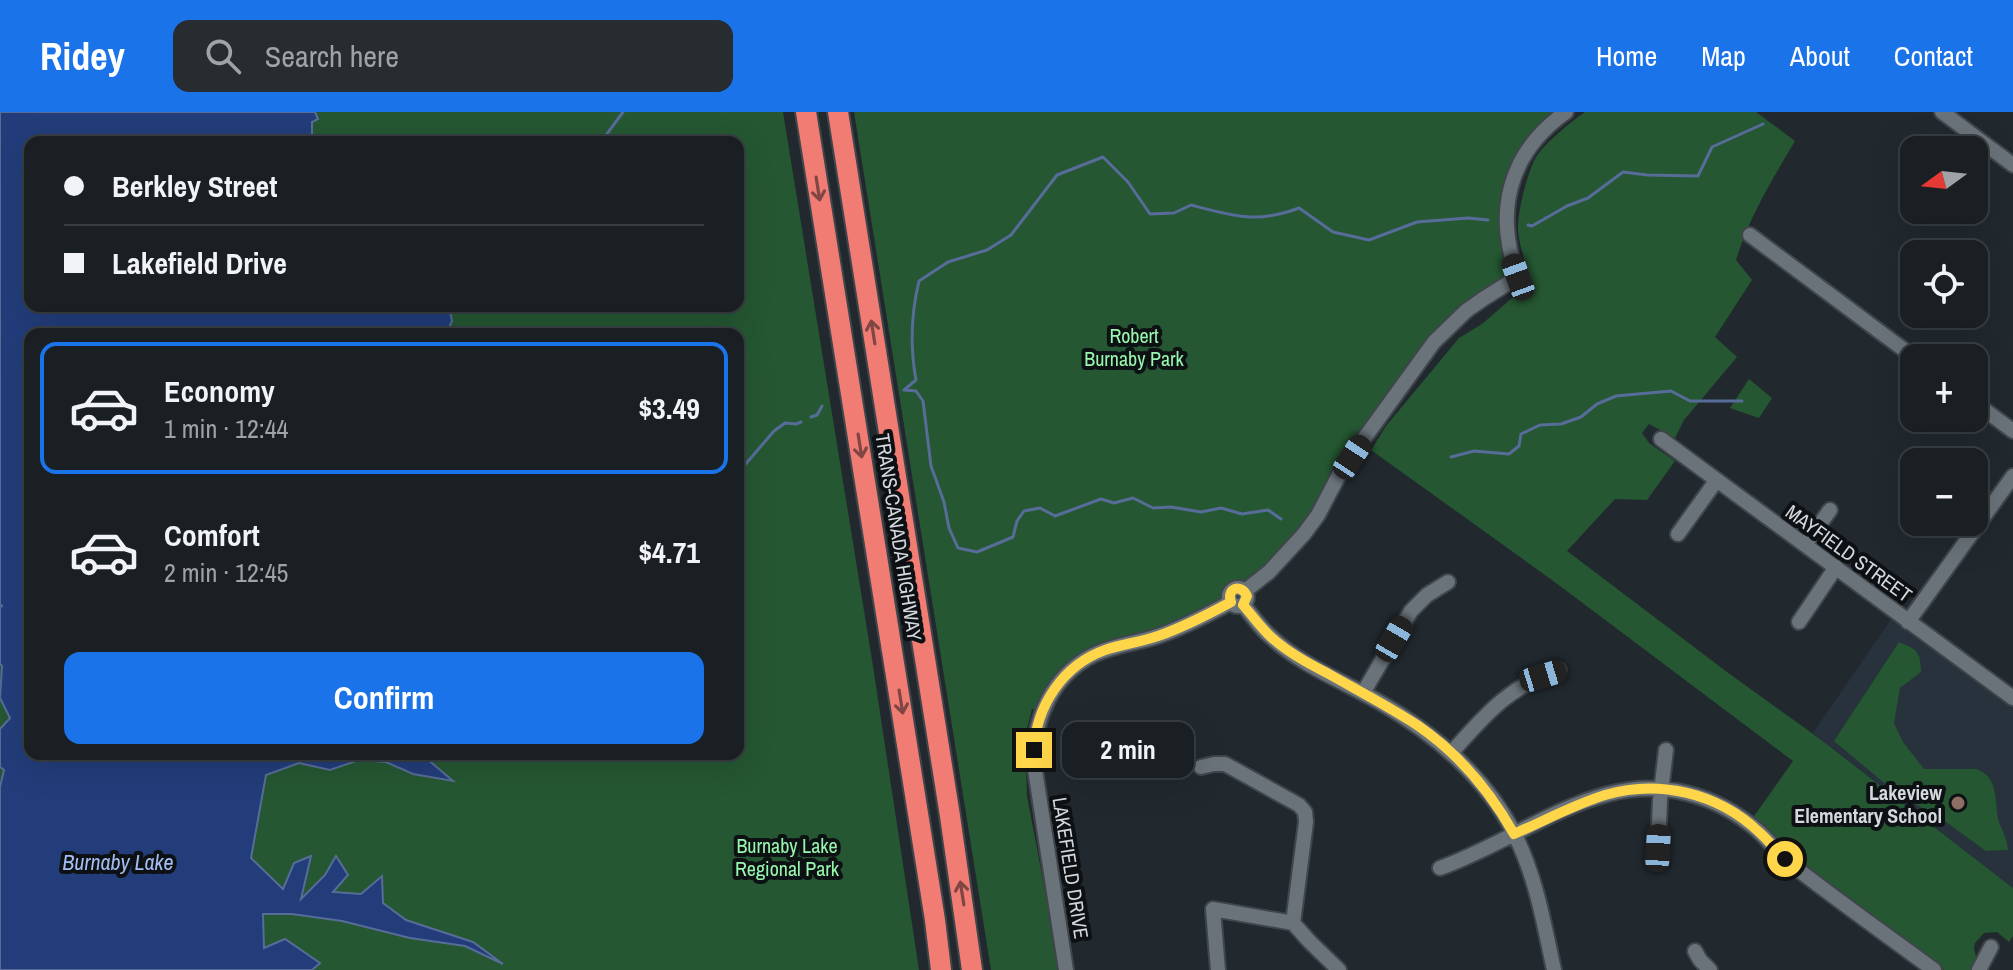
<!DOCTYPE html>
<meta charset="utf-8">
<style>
:root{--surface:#191f23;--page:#262c30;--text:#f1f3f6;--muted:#9fa2a6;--line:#373d41;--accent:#1a73e8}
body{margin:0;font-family:"Archivo Narrow",sans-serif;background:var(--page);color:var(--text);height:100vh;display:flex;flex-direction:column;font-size:30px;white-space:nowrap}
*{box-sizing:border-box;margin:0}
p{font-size:26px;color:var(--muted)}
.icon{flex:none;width:44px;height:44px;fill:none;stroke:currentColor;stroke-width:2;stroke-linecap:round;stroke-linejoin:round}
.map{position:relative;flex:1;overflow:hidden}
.sheet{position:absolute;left:24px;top:216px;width:720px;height:432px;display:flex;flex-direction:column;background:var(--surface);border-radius:16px;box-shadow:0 8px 32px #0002,0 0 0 2px var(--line)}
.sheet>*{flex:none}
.banner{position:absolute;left:24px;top:24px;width:720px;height:176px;border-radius:16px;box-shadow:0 8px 32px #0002,0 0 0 2px var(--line);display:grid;align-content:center;height:176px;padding:0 40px;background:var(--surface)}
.needle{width:52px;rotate:255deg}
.buttons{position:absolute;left:1900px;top:24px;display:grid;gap:16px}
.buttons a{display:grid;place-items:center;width:88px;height:88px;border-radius:16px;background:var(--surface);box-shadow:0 8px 32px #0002,0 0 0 2px var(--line);font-size:40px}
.end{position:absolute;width:36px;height:36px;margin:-18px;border:10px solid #ffd54a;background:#111;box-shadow:0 0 0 4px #111}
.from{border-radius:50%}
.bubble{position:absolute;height:56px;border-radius:16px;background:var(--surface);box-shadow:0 8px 32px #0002,0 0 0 2px var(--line);font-size:26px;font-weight:700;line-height:56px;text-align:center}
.car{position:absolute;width:24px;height:48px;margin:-24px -12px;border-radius:10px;box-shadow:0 0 6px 2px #0007;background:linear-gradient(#222 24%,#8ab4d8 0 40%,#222 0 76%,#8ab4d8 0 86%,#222 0)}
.banner b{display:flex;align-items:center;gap:28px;height:76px;font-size:30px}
.banner b+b{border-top:2px solid var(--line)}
.banner i{width:20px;height:20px;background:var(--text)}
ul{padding:14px 0 0;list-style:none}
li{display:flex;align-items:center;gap:24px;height:132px;margin:0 16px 12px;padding:0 24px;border:4px solid transparent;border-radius:16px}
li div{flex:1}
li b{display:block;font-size:30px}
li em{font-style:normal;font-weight:700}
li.selected{border-color:var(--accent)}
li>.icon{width:72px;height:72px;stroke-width:1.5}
.cta{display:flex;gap:16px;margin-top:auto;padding:16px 40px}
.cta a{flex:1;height:92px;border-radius:16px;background:var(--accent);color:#fff;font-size:32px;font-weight:700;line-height:92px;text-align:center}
header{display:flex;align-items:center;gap:48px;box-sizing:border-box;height:112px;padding:0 40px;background:var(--accent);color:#fff}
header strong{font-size:38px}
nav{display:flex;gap:44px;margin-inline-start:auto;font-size:28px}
.search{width:560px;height:72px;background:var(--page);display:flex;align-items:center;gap:20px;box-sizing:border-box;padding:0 28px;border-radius:16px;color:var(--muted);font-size:30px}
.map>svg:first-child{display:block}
.built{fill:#27323d}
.green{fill:#255732;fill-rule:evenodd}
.water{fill:#223d7a;stroke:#576c98;stroke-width:2}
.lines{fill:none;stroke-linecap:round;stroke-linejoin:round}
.stream{stroke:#576c98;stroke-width:3}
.minor-casing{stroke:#3f454b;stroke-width:18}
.highway-casing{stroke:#3f454b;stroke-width:24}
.minor{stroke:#6a737a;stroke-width:14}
.highway{stroke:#f17c74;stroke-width:20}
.oneway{stroke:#804644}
.route{stroke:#ffd54a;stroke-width:10}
.education-dot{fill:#8d6e63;stroke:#0e1114;stroke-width:3}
.labels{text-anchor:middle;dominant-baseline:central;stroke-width:8;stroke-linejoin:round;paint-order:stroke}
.park-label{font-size:20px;fill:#97f8ad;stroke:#0e1114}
.street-label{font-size:20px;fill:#d4d9de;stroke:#0e1114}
.poi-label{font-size:20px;font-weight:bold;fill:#d4d9de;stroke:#0e1114;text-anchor:end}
.water-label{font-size:22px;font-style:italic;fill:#a3bef4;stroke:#0e1114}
</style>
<header>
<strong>Ridey</strong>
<div class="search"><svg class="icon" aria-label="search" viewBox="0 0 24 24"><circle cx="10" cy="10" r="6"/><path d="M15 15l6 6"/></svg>Search here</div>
<nav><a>Home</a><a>Map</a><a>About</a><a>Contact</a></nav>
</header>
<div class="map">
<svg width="2013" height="858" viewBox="0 0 2013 858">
<rect width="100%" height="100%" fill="#21292f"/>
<path class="built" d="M1892,506L2013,595V776L1813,621Z"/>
<path class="green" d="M0,0H783L873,554L919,858H0ZM30,30H738V194H30ZM30,222H738V642H30Z
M854,0H1558C1501,47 1492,87 1507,157L1506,162L1458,198L1416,243L1342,346L1309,404L1283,436L1256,463L1242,473L1232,475L1220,489L1203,499L1067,554L1054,566L1036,597H1032L1025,624L1027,684L1060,858H991Z
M1585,0H1756L1795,29C1772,68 1749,105 1736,148L1752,168L1715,225L1737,245L1684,308L1675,326L1649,312L1642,321L1649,331L1675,349L1647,388L1615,387L1567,439L1727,560L1820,627L2013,776V824L2009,830L1997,820L1984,821L1975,831L1974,836L1977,849L1973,858H1944L1795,747L1752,707L1793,649L1552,468L1371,338L1386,314L1459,226L1482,212L1511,187L1532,173C1527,156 1520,137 1518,119C1517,102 1527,62 1535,47C1543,32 1571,10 1585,0Z
M1749,267L1772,286L1759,306L1730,296Z
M1899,530C1918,538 1920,539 1921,560L1900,576L1894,611L1903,630L1924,657H1976C1998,664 1995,688 1998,707C2001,717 2007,726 2008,738L1986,739L1946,710L1895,680L1834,629Z"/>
<path class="water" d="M0,0H315L318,7L312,10V23L320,24L317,30H30V194H449L452,209L448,218L453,222H30V642H392L426,646L453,669L413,662L386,650L359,648L330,658L299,651L266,663L251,746L283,777L294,751L311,744L301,787L325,763L336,744L348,763L333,780L361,782L382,764L383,791L406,808L473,830L503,852L465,834L410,826L342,809L292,802H263L264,836L285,827L320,851L312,858H0V675L4,658L0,655V617L10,606L0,586L2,554L0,552V495L2,494L0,492Z"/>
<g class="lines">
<path class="stream" d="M601,30L623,0
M1528,113L1532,114L1567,94L1588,86L1623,60L1647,63L1698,64L1712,35L1763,12
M904,278L916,268C910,235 911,202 919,169L948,150L987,138L1011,123L1057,63L1103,45L1128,70L1150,102L1174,101L1191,93C1233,104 1257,112 1299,96L1333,120L1369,128L1417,110L1468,106L1488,108
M904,278L916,279L923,289L931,354L944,390L949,416L958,436L977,440L1013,425L1017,409L1024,399L1040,396L1055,404L1101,387L1114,391L1133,386L1153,396L1171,395L1201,400L1221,396L1242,402L1268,398L1281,407
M811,305L817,303L822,294
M1451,345L1474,339L1509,342L1519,334L1521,322L1540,313L1561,312L1581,305L1597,292L1616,284L1671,279L1690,289H1742
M738,361L774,319L785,311L796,312L801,310"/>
<defs>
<path id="minor" d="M1942,0L2013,53
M1750,123L1915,246
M1974,290L2013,319
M1661,327L2013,586
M1678,422L1716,369
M1805,433L1830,398
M1229 485a9 9 0 1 1 18 0a9 9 0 1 1-18 0Z
M1245,479L1269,460L1304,422L1318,403L1340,361L1363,328L1434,230L1466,199L1483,187L1518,165C1494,101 1508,41 1566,0
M1243,493C1252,503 1260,516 1271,525C1302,554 1345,570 1381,591C1436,623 1486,665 1515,723C1536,765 1544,812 1554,858
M1799,510L1836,455
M1908,510L2013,364
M1363,581L1411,499L1427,483L1448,470
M1452,640C1486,602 1509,574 1559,558
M1201,655L1214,652H1225L1299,693L1305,700L1306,710L1293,811
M1658,736L1660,688L1666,638
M1440,756C1497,736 1550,697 1608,682C1662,668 1715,682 1757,718C1771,730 1781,745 1796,756C1841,791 1888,824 1934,858
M1695,839L1700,848L1710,858
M1066,858L1034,651C1033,607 1052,564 1093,543C1113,533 1137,531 1158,524C1184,515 1207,503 1231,490
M1218,858L1213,797L1293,811L1310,830L1339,858
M1979,858L1991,835"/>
<path id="highway" d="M806,0L935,808L941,858
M838,0L950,704L972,858"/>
</defs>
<use href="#minor" class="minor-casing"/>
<use href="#highway" class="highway-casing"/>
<use href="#minor" class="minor"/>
<use href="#highway" class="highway"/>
</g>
<defs><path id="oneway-shaft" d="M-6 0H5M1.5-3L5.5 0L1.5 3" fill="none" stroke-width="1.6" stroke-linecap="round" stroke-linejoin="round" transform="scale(2)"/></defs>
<g class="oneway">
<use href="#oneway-shaft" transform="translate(818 77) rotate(81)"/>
<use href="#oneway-shaft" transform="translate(873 220) rotate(-99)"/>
<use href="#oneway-shaft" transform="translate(860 334) rotate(81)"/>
<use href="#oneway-shaft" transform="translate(901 590) rotate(81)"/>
<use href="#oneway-shaft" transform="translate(962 781) rotate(-99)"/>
</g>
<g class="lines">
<path class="route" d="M1034,638C1036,594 1063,553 1105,538C1122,532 1141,530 1158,524C1184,515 1207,503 1231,490C1226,476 1241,471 1247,484L1243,493C1252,503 1260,515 1271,525C1287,540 1307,551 1327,561C1357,578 1388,594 1417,613C1458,641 1490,679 1514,722C1544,709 1573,693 1605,683C1659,667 1718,681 1759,720C1768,728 1776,738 1785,747"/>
</g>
<circle class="education-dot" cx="1958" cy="691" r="8"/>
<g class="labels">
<g class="park-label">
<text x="1134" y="223">Robert<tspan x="1134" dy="23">Burnaby Park</tspan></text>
<text x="787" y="733">Burnaby Lake<tspan x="787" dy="23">Regional Park</tspan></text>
</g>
<g class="street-label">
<text transform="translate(899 425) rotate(81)">TRANS-CANADA HIGHWAY</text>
<text transform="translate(1849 441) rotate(36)">MAYFIELD STREET</text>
<text transform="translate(1071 756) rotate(81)">LAKEFIELD DRIVE</text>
</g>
<g class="poi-label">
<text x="1942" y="680">Lakeview<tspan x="1942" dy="23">Elementary School</tspan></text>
</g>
<g class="water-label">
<text x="118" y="750">Burnaby Lake</text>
</g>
</g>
</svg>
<div class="buttons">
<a><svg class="needle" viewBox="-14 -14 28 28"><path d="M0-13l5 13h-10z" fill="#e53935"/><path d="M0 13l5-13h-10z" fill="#9fa2a6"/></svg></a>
<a><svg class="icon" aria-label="locate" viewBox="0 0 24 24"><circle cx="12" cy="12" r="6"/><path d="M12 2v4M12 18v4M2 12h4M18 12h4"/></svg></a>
<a>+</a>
<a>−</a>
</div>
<i class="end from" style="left:1785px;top:747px"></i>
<i class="end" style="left:1034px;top:638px"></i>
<div class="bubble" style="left:1062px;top:610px;width:132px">2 min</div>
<i class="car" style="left:1518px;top:165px;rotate:340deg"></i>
<i class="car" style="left:1352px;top:345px;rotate:33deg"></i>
<i class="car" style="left:1394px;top:527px;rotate:30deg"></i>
<i class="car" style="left:1543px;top:564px;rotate:73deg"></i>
<i class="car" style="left:1658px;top:736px;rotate:3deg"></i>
<div class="banner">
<b><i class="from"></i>Berkley Street</b>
<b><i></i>Lakefield Drive</b>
</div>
<section class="sheet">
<ul>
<li class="selected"><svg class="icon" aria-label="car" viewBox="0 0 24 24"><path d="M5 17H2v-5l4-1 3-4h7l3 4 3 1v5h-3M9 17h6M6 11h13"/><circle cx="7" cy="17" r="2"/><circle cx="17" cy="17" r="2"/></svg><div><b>Economy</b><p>1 min · 12:44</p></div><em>$3.49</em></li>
<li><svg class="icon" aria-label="car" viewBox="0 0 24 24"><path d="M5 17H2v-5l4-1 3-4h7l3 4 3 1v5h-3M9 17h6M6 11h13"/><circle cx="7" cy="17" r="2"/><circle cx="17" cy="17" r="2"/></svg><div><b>Comfort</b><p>2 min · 12:45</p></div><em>$4.71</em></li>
</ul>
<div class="cta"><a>Confirm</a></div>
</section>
</div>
